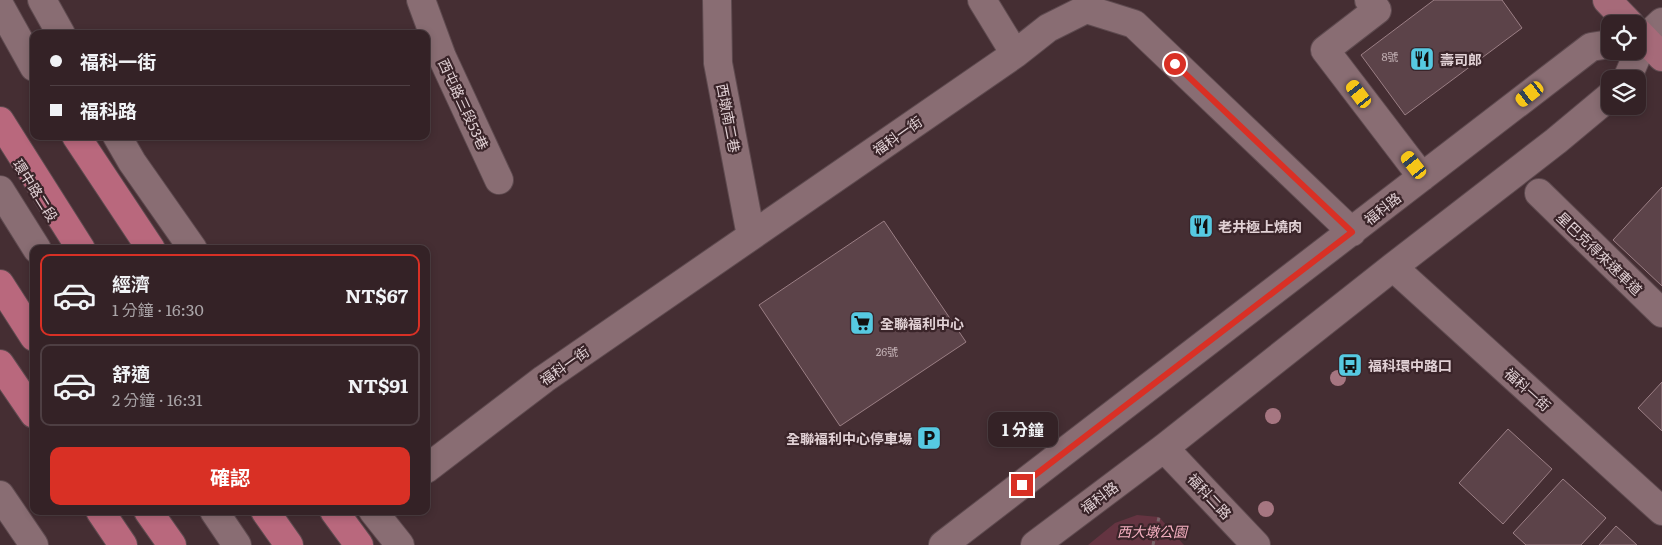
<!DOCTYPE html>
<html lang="zh-TW">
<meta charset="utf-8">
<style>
:root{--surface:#342226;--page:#3c2a2e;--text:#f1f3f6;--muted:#a9a4a7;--line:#4e3f43;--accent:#d93025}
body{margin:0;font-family:Literata,"Noto Sans TC",serif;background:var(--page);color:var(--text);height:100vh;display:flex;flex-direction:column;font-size:19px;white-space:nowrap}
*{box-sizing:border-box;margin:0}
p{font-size:16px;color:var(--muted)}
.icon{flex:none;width:28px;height:28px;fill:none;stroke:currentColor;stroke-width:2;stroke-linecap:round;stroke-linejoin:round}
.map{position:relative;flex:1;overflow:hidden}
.sheet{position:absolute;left:30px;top:245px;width:400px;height:270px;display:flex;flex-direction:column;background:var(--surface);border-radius:10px;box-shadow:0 2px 8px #0003,0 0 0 1px var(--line)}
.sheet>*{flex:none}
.guide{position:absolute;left:30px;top:30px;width:400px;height:110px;border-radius:10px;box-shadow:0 2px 8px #0003,0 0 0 1px var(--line);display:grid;align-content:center;height:110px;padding:0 20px;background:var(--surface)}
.buttons{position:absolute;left:1601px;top:15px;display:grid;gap:10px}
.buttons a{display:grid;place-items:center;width:45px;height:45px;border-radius:10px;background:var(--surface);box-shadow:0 2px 8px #0003,0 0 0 1px var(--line);font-size:25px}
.end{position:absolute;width:22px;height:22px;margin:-11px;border:6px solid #d93025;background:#fff;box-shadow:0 0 0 2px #fff}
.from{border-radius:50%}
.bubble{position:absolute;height:35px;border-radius:10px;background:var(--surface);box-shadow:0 2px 8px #0003,0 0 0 1px var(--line);font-size:16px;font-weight:700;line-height:35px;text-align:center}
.car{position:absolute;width:15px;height:30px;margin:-15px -8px;border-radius:6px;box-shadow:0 0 4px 1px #0007;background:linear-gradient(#f5c518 24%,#345 0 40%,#f5c518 0 76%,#345 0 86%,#f5c518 0)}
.guide b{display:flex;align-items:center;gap:18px;height:48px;font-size:19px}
.guide b+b{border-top:1px solid var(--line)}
.guide i{width:12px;height:12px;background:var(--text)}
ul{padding:9px 0 0;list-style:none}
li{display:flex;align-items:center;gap:15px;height:82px;margin:0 10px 8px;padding:0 10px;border:2px solid var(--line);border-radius:10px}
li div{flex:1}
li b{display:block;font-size:19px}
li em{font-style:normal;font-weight:700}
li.active{border-color:var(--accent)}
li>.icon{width:45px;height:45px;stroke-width:1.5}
.button{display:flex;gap:10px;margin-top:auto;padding:10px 20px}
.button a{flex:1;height:58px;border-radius:10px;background:var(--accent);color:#fff;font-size:20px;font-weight:700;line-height:58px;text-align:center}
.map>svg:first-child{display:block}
.green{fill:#643441}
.building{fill:#5c4349;stroke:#9b7f85}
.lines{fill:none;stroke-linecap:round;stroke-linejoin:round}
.minor-casing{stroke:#5e4a4f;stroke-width:30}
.major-casing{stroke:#5e4a4f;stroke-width:30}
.highway-casing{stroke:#5e4a4f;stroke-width:30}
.path{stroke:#786368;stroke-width:3;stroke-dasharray:4 4;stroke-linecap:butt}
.minor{stroke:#896d73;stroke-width:28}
.major{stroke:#a66a79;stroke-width:28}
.highway{stroke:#b9687d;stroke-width:28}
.tree{fill:#a67681}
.route{stroke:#d93025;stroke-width:6}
.labels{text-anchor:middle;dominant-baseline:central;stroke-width:4.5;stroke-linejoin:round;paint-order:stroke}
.number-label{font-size:11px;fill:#c0aeb2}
.poi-label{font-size:14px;font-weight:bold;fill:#e1d1d5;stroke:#3a2429;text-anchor:start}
.street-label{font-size:14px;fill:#e1d1d5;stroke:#3a2429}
.park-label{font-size:14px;font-style:italic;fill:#f6b0c1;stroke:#3a2429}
</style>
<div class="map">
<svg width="1662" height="545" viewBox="0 0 1662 545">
<rect width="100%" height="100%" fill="#452e33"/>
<path class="green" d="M1137,515L1159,517L1184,545H1088L1115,523Z"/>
<path class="building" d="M1434,0H1502L1522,28L1405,115L1361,55Z
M1662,187V286L1613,240Z
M884,221L966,342L840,426L759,305Z
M1662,382V431L1638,408Z
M1508,429L1552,469L1503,524L1459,483Z
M1563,479L1606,518L1581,545H1526L1513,533Z
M1616,526L1637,545H1599Z"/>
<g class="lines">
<defs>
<path id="minor" d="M42,0L61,34
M421,0L442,57L499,180
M717,0L718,63L751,236
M982,0L1015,54
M1369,0L1377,10L1325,50L1422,177
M0,6L34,67
M1627,79L1644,39L1662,22
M117,136L132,162L193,249
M0,190L37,249
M1539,193L1662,313
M1393,267L1662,511
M1164,448L1256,545
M426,469L544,379L1015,54L1048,28L1086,9L1134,24L1352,232
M0,495L34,545
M214,511L237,545
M373,511L400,545
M943,545L1591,47L1610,44
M1035,545L1164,448L1393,267L1556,141L1610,96"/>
<path id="major" d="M1607,0L1630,24
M1638,32L1662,57"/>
<path id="highway" d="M0,121L81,249
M76,136L151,249
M0,284L34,337
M0,364L34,414
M100,511L123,545
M148,511L172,545
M265,511L289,545
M334,511L359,545"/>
</defs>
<use href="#minor" class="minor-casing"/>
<use href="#major" class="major-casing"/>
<use href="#highway" class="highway-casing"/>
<path class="path" d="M1153,545L1159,517"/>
<use href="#minor" class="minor"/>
<use href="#major" class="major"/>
<use href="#highway" class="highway"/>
</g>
<g class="tree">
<circle cx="1338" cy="378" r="8"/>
<circle cx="1273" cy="416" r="8"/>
<circle cx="1266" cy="509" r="8"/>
</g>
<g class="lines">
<path class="route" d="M1022,485L1352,232L1175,64"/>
</g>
<defs>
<symbol id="restaurant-square" viewBox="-11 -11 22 22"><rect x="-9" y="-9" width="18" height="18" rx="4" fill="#56c9e1" stroke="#3a2429"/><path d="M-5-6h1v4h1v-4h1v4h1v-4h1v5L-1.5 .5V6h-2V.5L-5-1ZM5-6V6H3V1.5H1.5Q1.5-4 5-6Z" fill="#111"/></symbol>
<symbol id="supermarket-square" viewBox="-11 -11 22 22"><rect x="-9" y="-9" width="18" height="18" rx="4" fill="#56c9e1" stroke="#3a2429"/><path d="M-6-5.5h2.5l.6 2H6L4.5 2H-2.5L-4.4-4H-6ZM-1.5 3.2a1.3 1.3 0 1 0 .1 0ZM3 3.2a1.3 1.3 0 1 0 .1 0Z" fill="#111"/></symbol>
<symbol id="bus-square" viewBox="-11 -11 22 22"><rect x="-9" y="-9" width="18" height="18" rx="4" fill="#56c9e1" stroke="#3a2429"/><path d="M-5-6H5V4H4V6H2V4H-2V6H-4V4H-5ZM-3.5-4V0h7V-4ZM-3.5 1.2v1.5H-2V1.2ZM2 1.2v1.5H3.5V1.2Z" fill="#111"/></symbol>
<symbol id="parking-square" viewBox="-11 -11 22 22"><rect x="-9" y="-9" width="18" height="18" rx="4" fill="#56c9e1" stroke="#3a2429"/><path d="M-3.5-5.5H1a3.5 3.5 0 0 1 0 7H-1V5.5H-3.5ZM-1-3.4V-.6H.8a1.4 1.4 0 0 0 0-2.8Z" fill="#111"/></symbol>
</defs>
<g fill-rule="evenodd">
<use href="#restaurant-square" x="1408" y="45" width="28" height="28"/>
<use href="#restaurant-square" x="1187" y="212" width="28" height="28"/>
<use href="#supermarket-square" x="848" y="309" width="28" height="28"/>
<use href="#bus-square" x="1336" y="351" width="28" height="28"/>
<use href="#parking-square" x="915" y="424" width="28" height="28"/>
</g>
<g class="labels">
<g class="number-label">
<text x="1390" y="56">8號</text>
<text x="887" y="351">26號</text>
</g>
<g class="poi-label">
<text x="1440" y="59">壽司郎</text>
<text x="1218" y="226">老井極上燒肉</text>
<text x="880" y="323">全聯福利中心</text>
<text x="1368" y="365">福科環中路口</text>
<text x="912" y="438" text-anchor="end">全聯福利中心停車場</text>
</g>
<g class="street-label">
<text transform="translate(464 104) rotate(65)">西屯路三段53巷</text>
<text transform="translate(729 118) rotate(79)">西墩南二巷</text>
<text transform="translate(897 135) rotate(-35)">福科一街</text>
<text transform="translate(36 190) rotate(58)">環中路二段</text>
<text transform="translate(1382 208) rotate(-38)">福科路</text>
<text transform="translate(1600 253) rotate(44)">星巴克得來速車道</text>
<text transform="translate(564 365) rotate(-35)">福科一街</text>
<text transform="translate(1528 389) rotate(42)">福科一街</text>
<text transform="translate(1210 496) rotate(47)">福科二路</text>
<text transform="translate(1099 497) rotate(-37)">福科路</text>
</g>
<g class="park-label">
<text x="1152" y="531">西大墩公園</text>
</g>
</g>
</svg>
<div class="buttons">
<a><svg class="icon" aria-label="locate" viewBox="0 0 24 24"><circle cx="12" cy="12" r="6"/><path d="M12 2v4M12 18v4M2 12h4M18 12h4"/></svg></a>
<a><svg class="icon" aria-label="layers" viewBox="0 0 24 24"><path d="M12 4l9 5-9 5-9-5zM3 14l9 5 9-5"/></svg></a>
</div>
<i class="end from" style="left:1175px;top:64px"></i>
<i class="end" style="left:1022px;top:485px"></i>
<div class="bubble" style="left:988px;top:412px;width:70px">1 分鐘</div>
<i class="car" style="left:1359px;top:94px;rotate:323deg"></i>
<i class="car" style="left:1530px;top:94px;rotate:232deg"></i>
<i class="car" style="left:1414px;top:165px;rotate:322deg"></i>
<div class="guide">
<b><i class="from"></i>福科一街</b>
<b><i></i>福科路</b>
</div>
<section class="sheet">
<ul>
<li class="active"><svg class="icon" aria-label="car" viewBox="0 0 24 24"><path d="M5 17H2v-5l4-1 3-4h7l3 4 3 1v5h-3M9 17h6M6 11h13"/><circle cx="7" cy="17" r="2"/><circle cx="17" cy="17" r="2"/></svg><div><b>經濟</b><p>1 分鐘 · 16:30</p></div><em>NT$67</em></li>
<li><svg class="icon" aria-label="car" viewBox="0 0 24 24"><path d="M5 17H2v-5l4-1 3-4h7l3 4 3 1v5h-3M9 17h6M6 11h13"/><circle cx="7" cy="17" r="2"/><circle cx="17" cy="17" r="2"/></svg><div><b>舒適</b><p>2 分鐘 · 16:31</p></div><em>NT$91</em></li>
</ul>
<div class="button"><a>確認</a></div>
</section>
</div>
